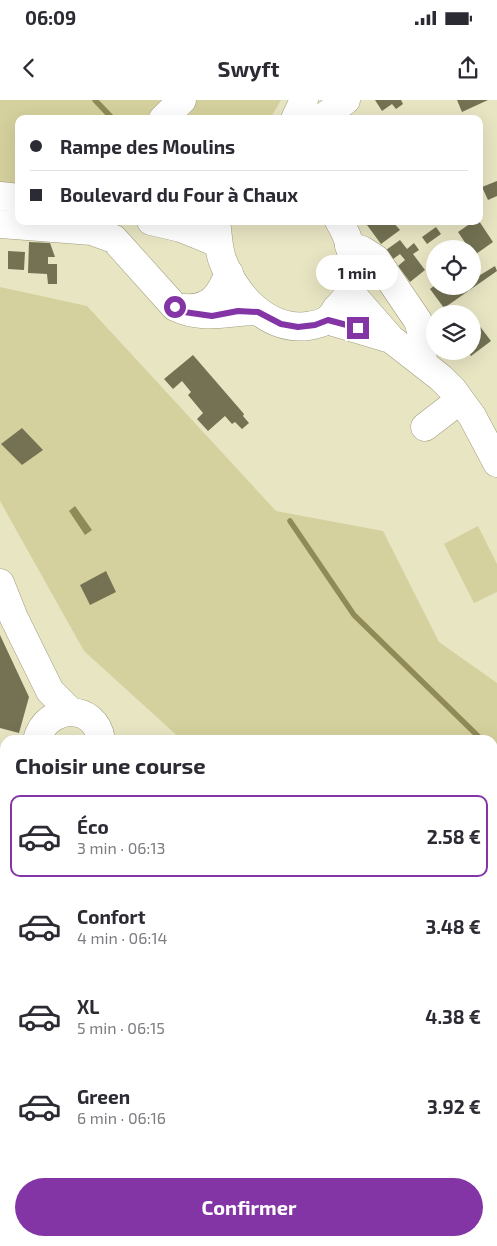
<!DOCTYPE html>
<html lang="fr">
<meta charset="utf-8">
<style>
:root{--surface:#fff;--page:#f2f2f3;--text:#2b2b33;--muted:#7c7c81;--line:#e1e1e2;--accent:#8334a5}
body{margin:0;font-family:"Exo 2",sans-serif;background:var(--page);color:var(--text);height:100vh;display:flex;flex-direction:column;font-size:19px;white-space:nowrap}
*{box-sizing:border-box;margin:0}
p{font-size:16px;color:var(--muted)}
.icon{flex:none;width:28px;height:28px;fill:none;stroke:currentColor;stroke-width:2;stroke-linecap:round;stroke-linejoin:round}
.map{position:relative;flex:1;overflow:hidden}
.sheet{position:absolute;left:0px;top:635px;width:498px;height:511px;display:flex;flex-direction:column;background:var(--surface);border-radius:15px 15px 0 0;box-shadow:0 5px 20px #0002}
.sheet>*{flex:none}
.hud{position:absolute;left:15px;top:15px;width:468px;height:110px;border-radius:10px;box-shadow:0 5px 20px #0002;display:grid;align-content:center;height:110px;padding:0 15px;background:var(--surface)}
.fabs{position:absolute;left:426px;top:140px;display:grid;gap:10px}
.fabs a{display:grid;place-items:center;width:55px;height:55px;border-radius:50%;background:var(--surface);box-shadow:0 5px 20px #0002;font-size:25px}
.end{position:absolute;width:22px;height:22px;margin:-11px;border:6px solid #8334a5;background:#fff;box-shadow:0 0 0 2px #fff}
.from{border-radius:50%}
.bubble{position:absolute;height:35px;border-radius:18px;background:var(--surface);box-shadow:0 5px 20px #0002;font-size:16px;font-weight:700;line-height:35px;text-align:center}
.hud b{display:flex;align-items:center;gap:18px;height:48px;font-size:19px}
.hud b+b{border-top:1px solid var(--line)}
.hud i{width:12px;height:12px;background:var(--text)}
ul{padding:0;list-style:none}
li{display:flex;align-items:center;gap:15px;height:82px;margin:0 10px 8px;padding:0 5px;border:2px solid transparent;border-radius:10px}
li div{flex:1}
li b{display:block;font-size:19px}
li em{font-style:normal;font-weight:700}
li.active{border-color:var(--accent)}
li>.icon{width:45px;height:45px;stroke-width:1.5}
h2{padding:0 15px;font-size:22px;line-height:60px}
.button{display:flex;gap:10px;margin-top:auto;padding:10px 15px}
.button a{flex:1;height:58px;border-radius:30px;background:var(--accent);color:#fff;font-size:20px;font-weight:700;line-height:58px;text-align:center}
.status{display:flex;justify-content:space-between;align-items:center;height:35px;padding:0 25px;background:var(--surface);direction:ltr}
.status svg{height:14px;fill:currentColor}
header{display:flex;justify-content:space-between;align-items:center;height:65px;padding:0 15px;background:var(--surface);font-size:22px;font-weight:700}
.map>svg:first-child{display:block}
.green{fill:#d5d19e}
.water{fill:#8f8a56}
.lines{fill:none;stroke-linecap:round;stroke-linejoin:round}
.stream{stroke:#8f8a56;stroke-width:5.5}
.building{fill:#747253}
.minor-casing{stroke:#a19e7e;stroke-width:29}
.major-casing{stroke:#a19e7e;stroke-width:29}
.minor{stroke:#fff;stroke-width:28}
.major{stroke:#fff;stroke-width:28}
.route{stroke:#8334a5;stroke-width:6}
</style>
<div class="status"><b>06:09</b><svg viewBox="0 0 49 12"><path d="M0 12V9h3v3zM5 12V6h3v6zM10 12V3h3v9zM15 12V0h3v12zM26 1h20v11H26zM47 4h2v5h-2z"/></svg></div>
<header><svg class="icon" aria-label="back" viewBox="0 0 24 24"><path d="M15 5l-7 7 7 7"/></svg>Swyft<svg class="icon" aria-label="share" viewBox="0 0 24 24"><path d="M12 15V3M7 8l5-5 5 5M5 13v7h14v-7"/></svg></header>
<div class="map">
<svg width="497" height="1146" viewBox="0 0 497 1146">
<rect width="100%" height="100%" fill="#e8e5c3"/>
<path class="green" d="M0,0H281L270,19H19V87L0,85Z
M0,187L87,206L276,411L383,431L439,542L497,583V879L492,863V640H182L84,551L0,401Z
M478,426L497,464V492L474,503L444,444Z"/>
<path class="water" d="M75,406L92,430L85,435L69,411Z"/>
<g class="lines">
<path class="stream" d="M95,0L113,19
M290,421L354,515L482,640
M492,650L497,655"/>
</g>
<path class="building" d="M375,0H401L403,4L396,9L392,4L382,11Z
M457,0H488L462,12Z
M347,9L354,19H340Z
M497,81V96L488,100L482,87Z
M372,121H392L400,130L381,144L367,125Z
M474,121H479L493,142L476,154L470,146L468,147L458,132Z
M436,127L441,134L427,144L422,137Z
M400,140L407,149L414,143L419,150L413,154L425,170L410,182L398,166L405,160L400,154L393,159L386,150Z
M29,142L50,143L55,157H48V164H57V184H48L47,174L28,173Z
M8,151L25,152L24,170L8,169Z
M495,166L497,171L444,208L430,189L435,185L459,186L460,189L463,186H472V180Z
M472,216L491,241L471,256L467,251H472Z
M193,255L244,314L243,316L249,323L242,329L235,322L232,324L225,316L208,331L197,319L203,313L188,295L191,292L182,281L173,289L164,279Z
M22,328L43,350L22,365L1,344Z
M106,471L116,492L90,505L80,485Z
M0,535L29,597L19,633L0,628Z
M0,660L5,662V721L0,728Z
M5,806V844L0,850V810L1,811Z
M0,852L5,856V878L0,884Z
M5,892V947L0,946V899Z
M0,962L5,968V1004L0,1008Z
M0,1008L5,1016V1062L0,1066Z
M0,1097L5,1104V1128L0,1121Z
M5,1128V1141H33L36,1146H0V1134Z
M42,1141H64L67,1146H45Z
M85,1141H125L118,1146H88Z
M170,1141H237L239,1146H218L216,1143L208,1146H173Z
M292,1141H310L313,1146H284Z
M318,1141H346L338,1146H322Z
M348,1141H398L389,1146H350Z"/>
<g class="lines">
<defs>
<path id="minor" d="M163,19L182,0
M321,19L346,0
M0,124L92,131L114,139L175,207C204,221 228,211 258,211
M349,146L362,150L376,159L418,221L424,240L422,263
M350,192L391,239L441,278L453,290L472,316L497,363
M184,208C211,210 220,195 229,173
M327,220L391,239
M425,327L460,300
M0,483L14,518L50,591L71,612
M37,640C46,604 96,602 101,640
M0,766L5,757
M0,894L5,888
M0,949L5,954
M492,985L497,990
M492,1017L497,1022
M0,1072L5,1068
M0,1092L5,1098
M37,1141L41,1146
M162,1141L166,1146
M126,1146L133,1141
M269,1146L278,1141"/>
<path id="major" d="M295,19L304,0
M0,96L19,98
M151,121L181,128L218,143
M216,121C218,134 218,147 222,159C235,195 267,231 308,226C314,225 321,224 327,220C330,218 334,213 336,209C341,204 348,197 350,191C356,168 352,141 339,121"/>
</defs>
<use href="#minor" class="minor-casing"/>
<use href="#major" class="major-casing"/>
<use href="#minor" class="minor"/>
<use href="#major" class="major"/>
</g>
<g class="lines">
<path class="route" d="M175,207L184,212L212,216L238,211L258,212L281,224L298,227L315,225L328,220L358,228"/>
</g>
</svg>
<div class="fabs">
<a><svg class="icon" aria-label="locate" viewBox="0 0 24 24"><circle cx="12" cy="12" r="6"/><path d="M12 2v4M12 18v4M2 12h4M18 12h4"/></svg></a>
<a><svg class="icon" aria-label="layers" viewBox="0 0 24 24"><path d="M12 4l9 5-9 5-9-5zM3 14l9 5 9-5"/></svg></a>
</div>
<i class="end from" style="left:175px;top:207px"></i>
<i class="end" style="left:358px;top:228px"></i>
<div class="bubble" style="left:316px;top:155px;width:82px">1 min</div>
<div class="hud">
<b><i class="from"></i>Rampe des Moulins</b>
<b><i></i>Boulevard du Four à Chaux</b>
</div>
<section class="sheet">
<h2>Choisir une course</h2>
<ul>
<li class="active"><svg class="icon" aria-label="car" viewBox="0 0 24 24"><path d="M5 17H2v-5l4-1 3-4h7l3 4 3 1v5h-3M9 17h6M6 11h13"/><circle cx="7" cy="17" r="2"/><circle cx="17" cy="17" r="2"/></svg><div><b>Éco</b><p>3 min · 06:13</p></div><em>2.58 €</em></li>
<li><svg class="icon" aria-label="car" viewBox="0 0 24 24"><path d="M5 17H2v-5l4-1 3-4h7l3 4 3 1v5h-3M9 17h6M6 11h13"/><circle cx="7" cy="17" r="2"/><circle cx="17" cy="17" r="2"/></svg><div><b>Confort</b><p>4 min · 06:14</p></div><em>3.48 €</em></li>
<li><svg class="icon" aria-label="car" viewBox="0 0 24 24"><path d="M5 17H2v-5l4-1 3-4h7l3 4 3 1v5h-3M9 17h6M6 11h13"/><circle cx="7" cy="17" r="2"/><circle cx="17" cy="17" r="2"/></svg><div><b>XL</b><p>5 min · 06:15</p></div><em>4.38 €</em></li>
<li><svg class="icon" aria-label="car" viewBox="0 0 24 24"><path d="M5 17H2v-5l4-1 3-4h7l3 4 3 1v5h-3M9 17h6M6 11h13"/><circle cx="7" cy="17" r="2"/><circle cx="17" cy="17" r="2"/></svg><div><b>Green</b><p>6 min · 06:16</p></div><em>3.92 €</em></li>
</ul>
<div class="button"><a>Confirmer</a></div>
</section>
</div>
